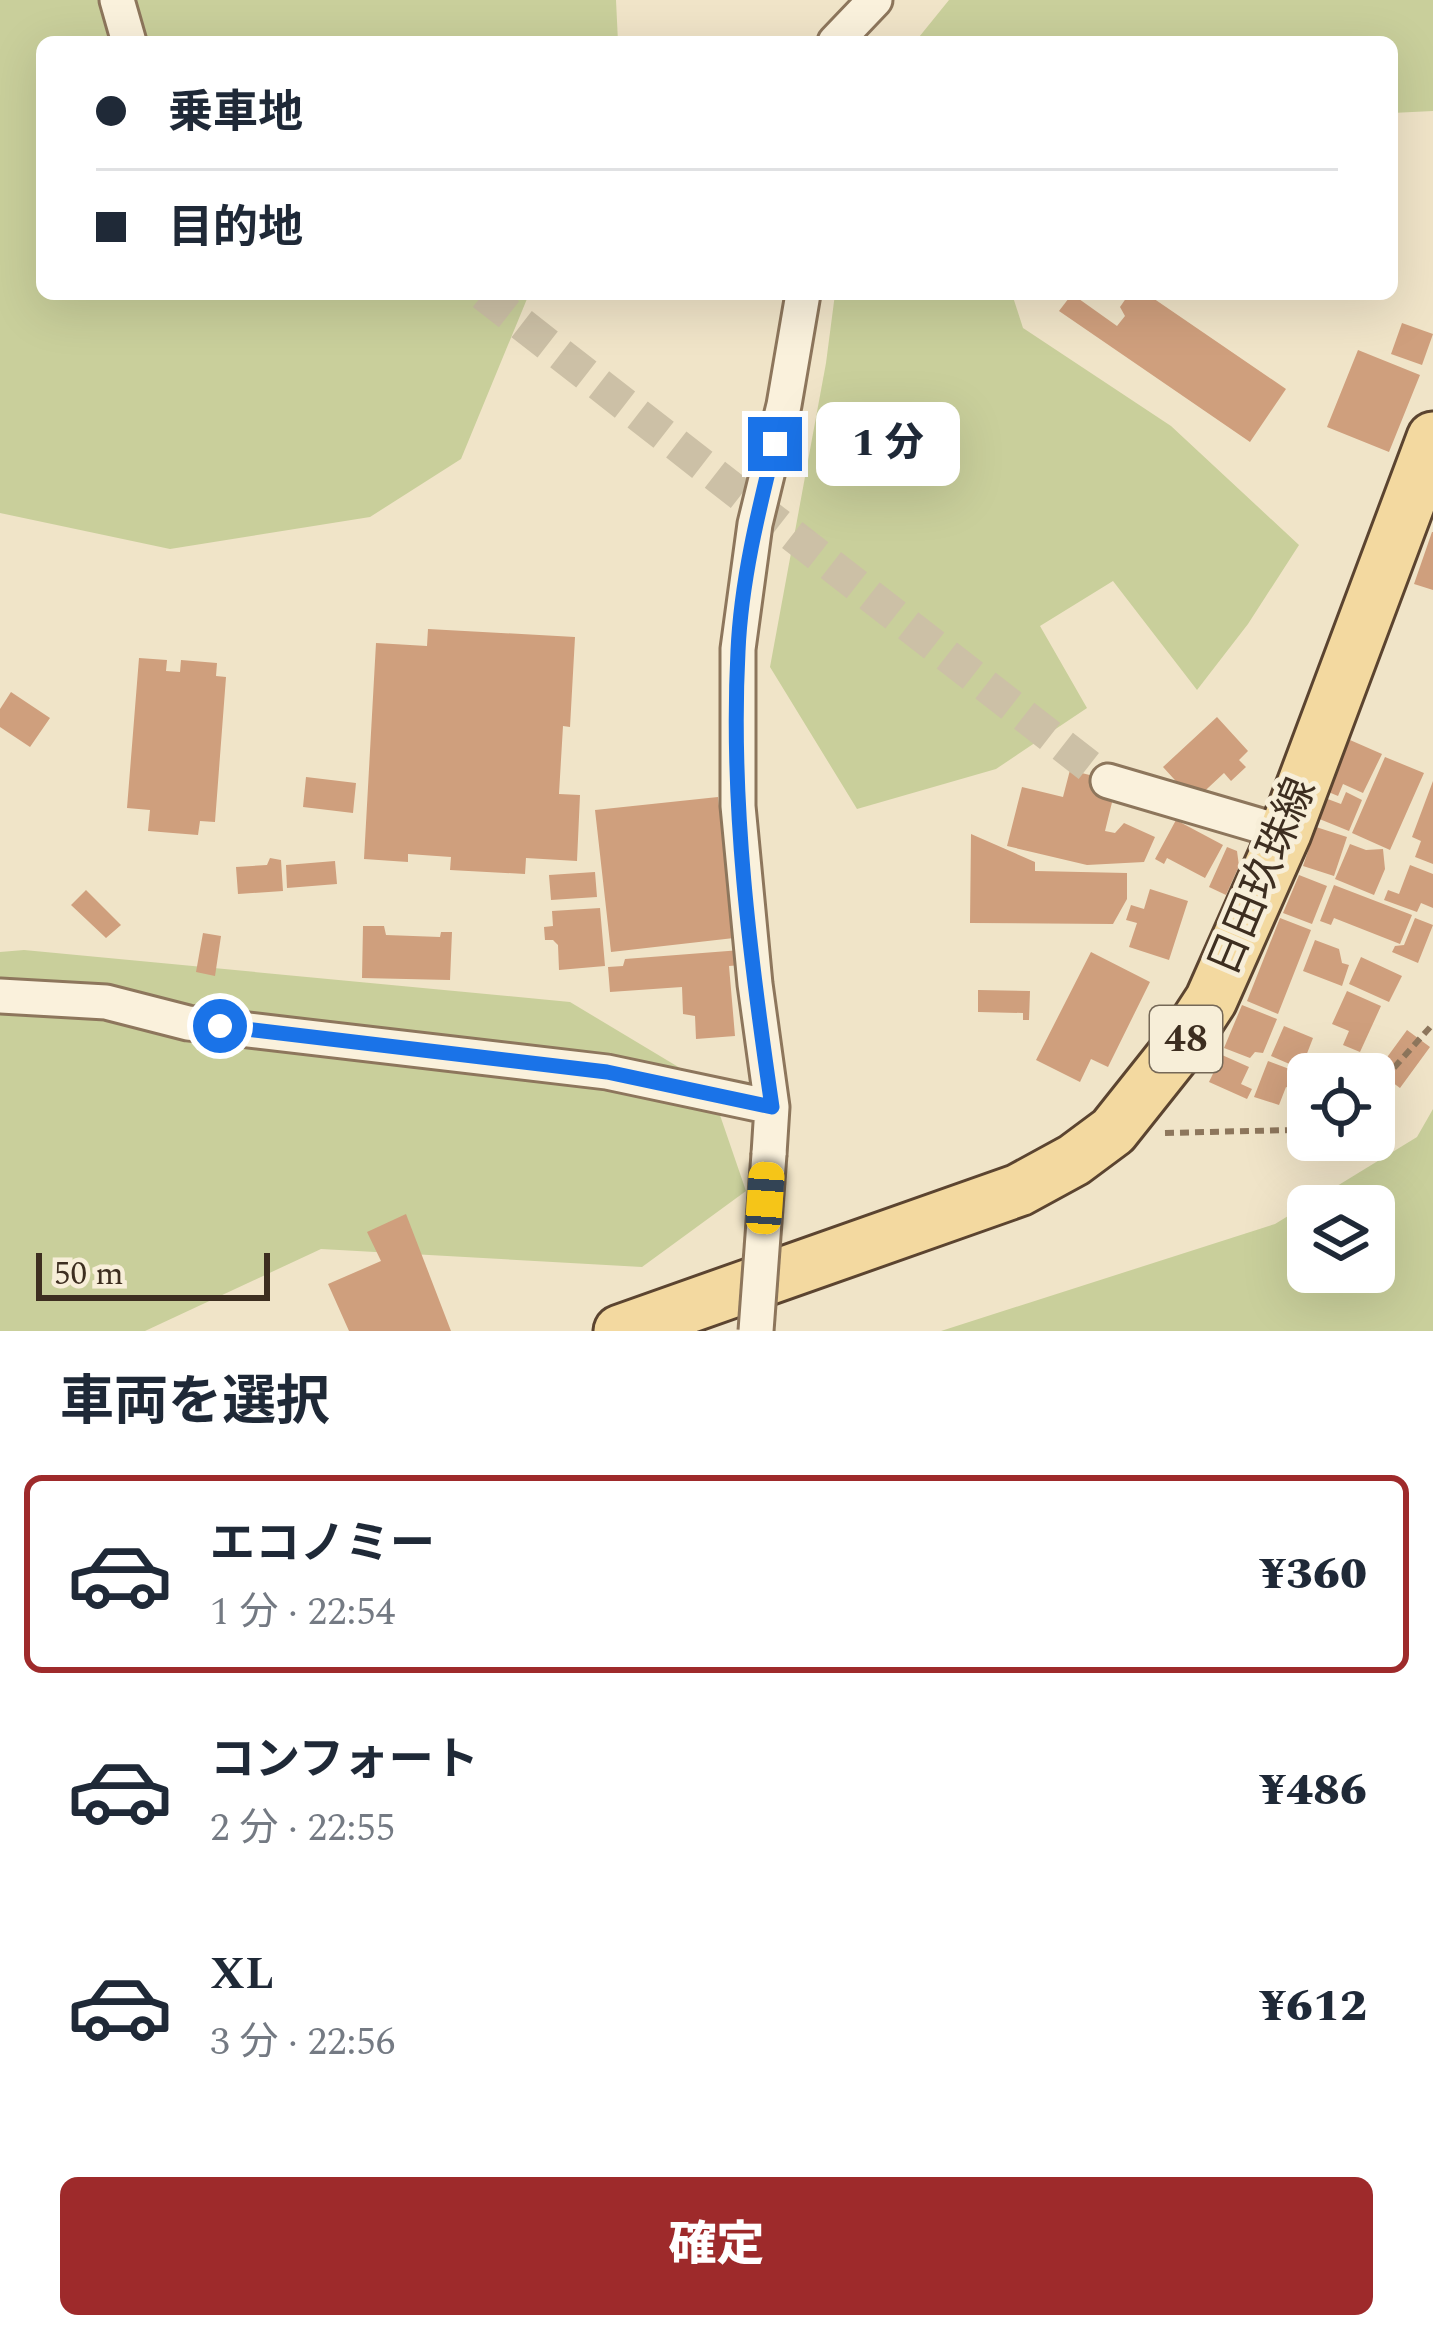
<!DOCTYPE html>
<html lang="ja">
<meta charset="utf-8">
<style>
:root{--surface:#fff;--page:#f6f6f7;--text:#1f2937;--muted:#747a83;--line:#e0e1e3;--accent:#9e2a2b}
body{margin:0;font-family:Spectral,"Noto Sans JP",serif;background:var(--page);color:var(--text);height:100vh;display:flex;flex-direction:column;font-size:45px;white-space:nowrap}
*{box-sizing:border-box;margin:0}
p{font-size:39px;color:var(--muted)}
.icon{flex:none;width:66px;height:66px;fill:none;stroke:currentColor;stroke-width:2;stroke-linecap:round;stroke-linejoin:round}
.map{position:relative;height:1331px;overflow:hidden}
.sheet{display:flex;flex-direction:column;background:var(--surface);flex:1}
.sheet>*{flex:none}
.top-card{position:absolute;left:36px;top:36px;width:1362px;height:264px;border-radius:18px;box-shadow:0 12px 48px #0002;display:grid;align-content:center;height:264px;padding:0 60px;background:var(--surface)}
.fabs{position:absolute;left:1287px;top:1053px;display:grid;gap:24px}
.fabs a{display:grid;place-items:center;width:108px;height:108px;border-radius:18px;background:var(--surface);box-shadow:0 12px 48px #0002;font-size:60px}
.scale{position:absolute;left:36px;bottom:30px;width:234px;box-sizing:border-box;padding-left:12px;border:6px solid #3d2e20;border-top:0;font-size:33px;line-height:42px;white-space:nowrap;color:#3d2e20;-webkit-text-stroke:9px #f7eed8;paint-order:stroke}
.end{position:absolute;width:54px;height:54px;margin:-27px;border:15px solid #1a73e8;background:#fff;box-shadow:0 0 0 6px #fff}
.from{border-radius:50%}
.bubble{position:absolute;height:84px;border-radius:18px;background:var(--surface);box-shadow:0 12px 48px #0002;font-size:39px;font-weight:800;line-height:84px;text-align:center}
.car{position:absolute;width:36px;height:72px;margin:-36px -18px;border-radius:15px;box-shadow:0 0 9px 3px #0007;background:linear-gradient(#f5c518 24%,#345 0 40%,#f5c518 0 76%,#345 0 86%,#f5c518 0)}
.top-card b{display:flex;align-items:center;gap:42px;height:114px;font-size:45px}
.top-card b+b{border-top:3px solid var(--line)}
.top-card i{width:30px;height:30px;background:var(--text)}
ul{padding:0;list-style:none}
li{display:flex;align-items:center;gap:36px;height:198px;margin:0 24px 18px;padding:0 36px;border:6px solid transparent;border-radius:18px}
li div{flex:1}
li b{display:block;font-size:45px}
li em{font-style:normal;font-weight:800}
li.on{border-color:var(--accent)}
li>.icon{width:108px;height:108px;stroke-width:1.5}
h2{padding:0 60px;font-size:54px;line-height:144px}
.button{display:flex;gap:24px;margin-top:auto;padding:24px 60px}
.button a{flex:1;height:138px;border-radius:18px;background:var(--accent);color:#fff;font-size:48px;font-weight:800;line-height:138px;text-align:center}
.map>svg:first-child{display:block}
.green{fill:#c9cf9b;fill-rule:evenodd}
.building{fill:#cf9f7d}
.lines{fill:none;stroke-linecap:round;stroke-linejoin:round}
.street-tunnel{stroke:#ccc0a6;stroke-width:33;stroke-dasharray:33 16;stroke-linecap:butt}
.street-casing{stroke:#8d765c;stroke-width:39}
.primary-casing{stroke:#5b4430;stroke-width:57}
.path{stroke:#8d765c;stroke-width:6;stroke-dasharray:9 6;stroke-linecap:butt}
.street{stroke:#faf1dc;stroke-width:33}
.primary{stroke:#f3d9a0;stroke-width:51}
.street-bridge-casing{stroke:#8d765c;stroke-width:39;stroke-linecap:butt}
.street-bridge{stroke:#faf1dc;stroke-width:33}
.route{stroke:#1a73e8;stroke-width:15}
.labels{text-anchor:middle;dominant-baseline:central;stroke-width:10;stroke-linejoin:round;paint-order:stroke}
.shield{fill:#f7eed8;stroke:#756857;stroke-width:3}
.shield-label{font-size:39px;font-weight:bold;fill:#3d2e20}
.street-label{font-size:42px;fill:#3d2e20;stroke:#f7eed8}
</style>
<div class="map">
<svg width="1433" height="1331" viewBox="0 0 1433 1331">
<rect width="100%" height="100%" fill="#f0e4c8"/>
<path class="green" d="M0,0H616L618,42H42V294H529L461,459L370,517L170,549L0,513Z
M949,0H1433V111L1392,113V42H915Z
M835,294H1012L1023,328L1171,426L1299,545L1248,624L1197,690L1113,581L1040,626L1087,708L996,769L857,809L770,667L826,363Z
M24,950L570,1002L710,1086L746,1191L642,1267L321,1249L145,1331H0V952Z
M1433,1109V1331H941L1275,1224L1417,1137ZM1308,1206H1374V1272H1308Z"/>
<path class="building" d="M1072,294L1117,326L1125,316L1120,307L1129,294H1147L1286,389L1250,442L1059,311Z
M1402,323L1433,334L1422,365L1391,354Z
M1358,350L1420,375L1389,452L1327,427Z
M1432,532H1433V590L1414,584Z
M428,629L575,637L570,727L563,726L559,794L580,795L577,861L526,858L525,874L450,870L451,857L408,854V862L364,859L376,643L427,646Z
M139,658L167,660L166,671L180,672L181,660L217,663L216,676L226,677L215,822L200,821L198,835L148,831L150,810L127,808Z
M11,692L50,718L30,747L0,727V709Z
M1217,717L1248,751L1239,760L1246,767L1231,781L1224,773L1194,801L1163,767Z
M1350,740L1382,754L1363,793L1343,784L1338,796L1326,791Z
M1385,757L1424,773L1390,850L1352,833Z
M1070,770L1117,782L1105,831L1115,833L1124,823L1155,837L1144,862L1087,865L1007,846L1022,787L1063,797Z
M306,777L356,783L353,813L303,807Z
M1433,781V864L1415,857L1421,841L1412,837Z
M1346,792L1362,800L1349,831L1317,818L1325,798L1341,804Z
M718,797L734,938L611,952L595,810Z
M1176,820L1223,845L1205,878L1167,858L1164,864L1155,859Z
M1316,827L1347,837L1334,876L1303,866Z
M971,834L1035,862V871L1127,873V899L1113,924L970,923Z
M1350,844L1366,850L1383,849L1385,869L1374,895L1335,879Z
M1227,847L1237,851L1239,866L1226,895L1209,887Z
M270,858L281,860L283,891L238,894L236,867L267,865Z
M335,861L337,884L287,888L286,865Z
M1410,865L1433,874V908L1421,903L1417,912L1384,900L1388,890L1399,894Z
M595,872L597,897L551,900L549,875Z
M1299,875L1327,886L1312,924L1283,913Z
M1334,885L1412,915L1400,944L1334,918L1331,925L1320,921Z
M1150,889L1188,901L1169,960L1129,947L1137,923L1126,920L1131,905L1144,909Z
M86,890L121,925L106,938L71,905Z
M600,908L605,966L559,970L558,945L553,940H545L544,927L553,926L552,911Z
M1280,918L1311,930L1278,1014L1247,1001Z
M1415,918L1433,925L1418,963L1392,952L1395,946L1404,945Z
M363,926H384L386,935L440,937L441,932H452L450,980L362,978Z
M203,933L221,936L215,976L196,972Z
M1315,940L1339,949L1342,963L1349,965L1342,986L1303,971Z
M741,950L742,965L729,966L735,1036L696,1039L695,1016L683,1014L682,987L610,992L608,967L623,966L625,959Z
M1091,952L1150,982L1108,1067L1091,1059L1080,1082L1036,1060Z
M1361,957L1402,976L1389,1002L1349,984Z
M978,990L1030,991L1029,1020H1023V1013L978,1012Z
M1347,991L1381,1006L1360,1052L1343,1045L1349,1031L1332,1024Z
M1242,1005L1277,1019L1263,1053L1255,1052L1250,1058L1224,1048Z
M1284,1026L1313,1038L1301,1069L1271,1056Z
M1407,1030L1430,1047L1400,1088L1377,1071Z
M1222,1055L1249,1067L1241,1084L1252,1089L1247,1099L1209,1082Z
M1268,1061L1308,1076L1306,1095L1286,1087L1279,1105L1254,1097Z
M406,1214L451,1331H349L328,1284L381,1261L367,1232Z"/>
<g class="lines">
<path class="street-tunnel" d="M483,294L1108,781"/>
<defs>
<path id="street" d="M117,0L129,42
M835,42L875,0
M1108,781L1285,833
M0,996L106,1002L188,1023L607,1072L772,1107
M769,1154L772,1107L755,984L738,806V649L755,524L784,405L803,294"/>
<path id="primary" d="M620,1331L1019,1190L1074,1160L1113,1131L1183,1043L1211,1000L1285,833L1433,438"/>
</defs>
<use href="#street" class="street-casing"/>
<use href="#primary" class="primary-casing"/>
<path class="path" d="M1374,1090L1433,1024
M1165,1133L1292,1130L1308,1125"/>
<use href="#street" class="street"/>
<use href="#primary" class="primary"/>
<defs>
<path id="street-bridge" d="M756,1331L769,1154"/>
</defs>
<use href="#street-bridge" class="street-bridge-casing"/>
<use href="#street-bridge" class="street-bridge"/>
</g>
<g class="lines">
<path class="route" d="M220,1026L607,1072L772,1107C750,957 730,804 738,651C741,582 758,512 775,444"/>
</g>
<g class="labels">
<rect class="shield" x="1150" y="1006" width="72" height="66" rx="9"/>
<g class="shield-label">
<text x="1186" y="1039">48</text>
</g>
<g class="street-label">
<text transform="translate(1263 877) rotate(-67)">日田玖珠線</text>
</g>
</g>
</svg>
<div class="fabs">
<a><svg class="icon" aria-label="locate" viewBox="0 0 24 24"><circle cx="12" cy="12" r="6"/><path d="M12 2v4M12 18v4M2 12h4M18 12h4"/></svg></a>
<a><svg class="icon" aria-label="layers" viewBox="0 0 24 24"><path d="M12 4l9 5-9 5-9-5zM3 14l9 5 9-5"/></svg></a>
</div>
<div class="scale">50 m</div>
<i class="end from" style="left:220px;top:1026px"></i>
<i class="end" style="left:775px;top:444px"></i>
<div class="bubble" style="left:816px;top:402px;width:144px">1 分</div>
<i class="car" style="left:765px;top:1198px;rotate:4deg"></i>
<div class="top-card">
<b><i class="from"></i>乗車地</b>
<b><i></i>目的地</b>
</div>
</div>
<section class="sheet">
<h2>車両を選択</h2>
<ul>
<li class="on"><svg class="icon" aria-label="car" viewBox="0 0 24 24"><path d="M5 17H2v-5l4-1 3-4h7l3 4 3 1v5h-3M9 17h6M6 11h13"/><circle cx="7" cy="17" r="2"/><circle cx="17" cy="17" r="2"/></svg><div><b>エコノミー</b><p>1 分 · 22:54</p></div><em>¥360</em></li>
<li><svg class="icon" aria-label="car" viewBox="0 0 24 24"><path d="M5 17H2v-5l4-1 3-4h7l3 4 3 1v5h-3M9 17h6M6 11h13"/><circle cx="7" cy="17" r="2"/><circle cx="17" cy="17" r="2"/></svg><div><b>コンフォート</b><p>2 分 · 22:55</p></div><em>¥486</em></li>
<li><svg class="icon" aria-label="car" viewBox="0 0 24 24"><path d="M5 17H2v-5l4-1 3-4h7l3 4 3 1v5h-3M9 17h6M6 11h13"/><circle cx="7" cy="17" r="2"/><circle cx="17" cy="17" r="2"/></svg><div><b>XL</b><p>3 分 · 22:56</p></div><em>¥612</em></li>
</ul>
<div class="button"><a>確定</a></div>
</section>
